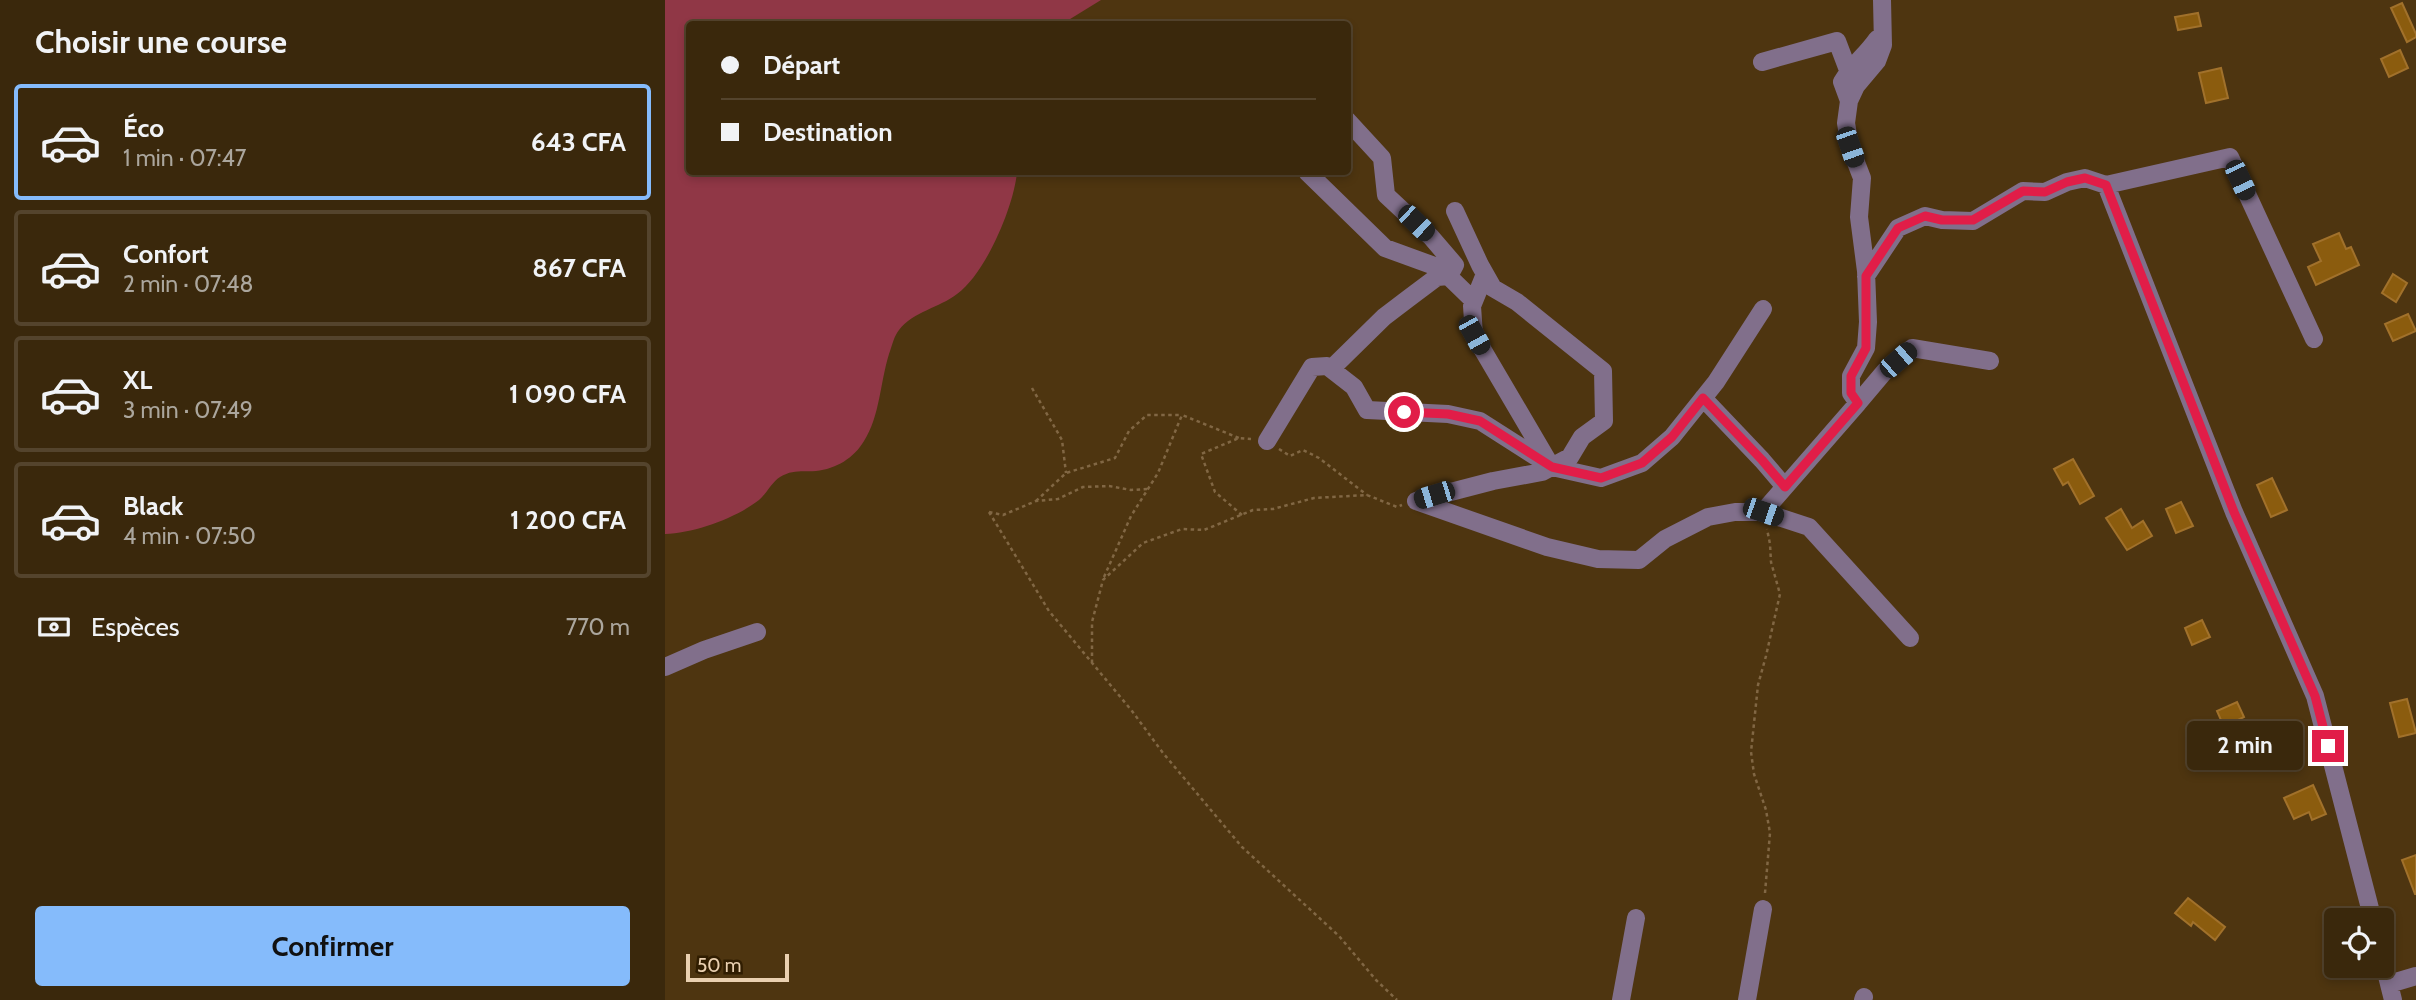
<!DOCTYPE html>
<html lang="fr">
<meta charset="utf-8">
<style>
:root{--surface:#3a280c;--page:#413015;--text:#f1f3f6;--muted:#aba69d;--line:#54442d;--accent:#85bbfb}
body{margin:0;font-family:Cabin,sans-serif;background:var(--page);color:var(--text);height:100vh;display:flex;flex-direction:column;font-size:26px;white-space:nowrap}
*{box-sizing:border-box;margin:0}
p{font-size:23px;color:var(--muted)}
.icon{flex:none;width:38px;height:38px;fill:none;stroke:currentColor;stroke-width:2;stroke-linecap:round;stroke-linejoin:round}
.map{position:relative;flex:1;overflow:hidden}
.panel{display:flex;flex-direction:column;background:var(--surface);width:665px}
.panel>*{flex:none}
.guide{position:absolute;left:21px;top:21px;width:665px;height:154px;border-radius:7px;box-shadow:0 4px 10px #0003,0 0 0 2px var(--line);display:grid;align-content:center;height:154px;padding:0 35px;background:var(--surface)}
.tools{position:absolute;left:1659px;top:908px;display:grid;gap:14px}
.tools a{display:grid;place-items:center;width:70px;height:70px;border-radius:7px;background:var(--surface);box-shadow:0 4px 10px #0003,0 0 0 2px var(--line);font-size:35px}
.scale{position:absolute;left:21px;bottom:18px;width:103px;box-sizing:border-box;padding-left:7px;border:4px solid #ead0b0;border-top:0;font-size:19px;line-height:24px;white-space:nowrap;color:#ead0b0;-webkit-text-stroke:5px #301d01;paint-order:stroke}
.end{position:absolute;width:32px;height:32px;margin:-16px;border:9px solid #e11d48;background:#fff;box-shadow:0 0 0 4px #fff}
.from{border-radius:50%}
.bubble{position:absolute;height:49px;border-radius:7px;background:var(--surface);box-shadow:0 4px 10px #0003,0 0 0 2px var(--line);font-size:23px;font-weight:800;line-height:49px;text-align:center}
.car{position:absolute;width:21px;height:42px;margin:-21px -10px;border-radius:9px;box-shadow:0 0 5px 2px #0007;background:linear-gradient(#222 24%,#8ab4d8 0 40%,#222 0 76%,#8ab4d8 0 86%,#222 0)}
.guide b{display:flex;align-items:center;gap:24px;height:66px;font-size:26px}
.guide b+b{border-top:2px solid var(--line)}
.guide i{width:18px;height:18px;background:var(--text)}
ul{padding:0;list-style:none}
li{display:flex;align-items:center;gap:21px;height:116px;margin:0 14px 10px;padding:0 21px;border:4px solid var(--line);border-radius:7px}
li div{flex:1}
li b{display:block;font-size:26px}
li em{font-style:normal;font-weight:800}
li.selected{border-color:var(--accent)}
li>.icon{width:63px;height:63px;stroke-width:1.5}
h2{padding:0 35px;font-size:32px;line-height:84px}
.pay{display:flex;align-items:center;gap:18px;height:77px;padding:0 35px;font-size:26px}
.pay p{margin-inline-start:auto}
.primary-button{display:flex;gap:14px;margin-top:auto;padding:14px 35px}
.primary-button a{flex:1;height:80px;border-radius:7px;background:var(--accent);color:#111;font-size:28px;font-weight:800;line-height:80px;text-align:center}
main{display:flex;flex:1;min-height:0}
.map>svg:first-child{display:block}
.water{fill:#903746}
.building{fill:#8b5c0e;stroke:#a1712b;stroke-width:2}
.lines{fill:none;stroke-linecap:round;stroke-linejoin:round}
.path{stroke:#816744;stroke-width:2.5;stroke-dasharray:3.5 3.5;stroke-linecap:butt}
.minor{stroke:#816f8b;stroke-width:18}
.route{stroke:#e11d48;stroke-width:9}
</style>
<main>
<section class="panel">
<h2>Choisir une course</h2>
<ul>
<li class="selected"><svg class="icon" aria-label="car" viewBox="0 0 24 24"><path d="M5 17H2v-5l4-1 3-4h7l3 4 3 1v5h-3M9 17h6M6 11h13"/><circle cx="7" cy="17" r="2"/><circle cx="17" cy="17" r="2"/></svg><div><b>Éco</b><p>1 min · 07:47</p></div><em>643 CFA</em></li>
<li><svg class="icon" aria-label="car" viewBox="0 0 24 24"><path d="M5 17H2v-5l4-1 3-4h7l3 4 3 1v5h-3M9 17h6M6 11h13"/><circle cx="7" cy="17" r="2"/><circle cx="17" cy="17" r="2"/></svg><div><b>Confort</b><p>2 min · 07:48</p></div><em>867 CFA</em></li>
<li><svg class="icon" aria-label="car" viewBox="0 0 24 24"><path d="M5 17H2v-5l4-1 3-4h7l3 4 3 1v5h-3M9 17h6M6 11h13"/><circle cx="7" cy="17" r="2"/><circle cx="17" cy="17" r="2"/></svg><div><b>XL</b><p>3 min · 07:49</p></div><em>1 090 CFA</em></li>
<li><svg class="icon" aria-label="car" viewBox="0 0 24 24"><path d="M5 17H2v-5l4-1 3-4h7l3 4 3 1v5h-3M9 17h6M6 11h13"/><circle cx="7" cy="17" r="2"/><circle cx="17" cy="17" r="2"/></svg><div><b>Black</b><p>4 min · 07:50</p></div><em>1 200 CFA</em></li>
</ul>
<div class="pay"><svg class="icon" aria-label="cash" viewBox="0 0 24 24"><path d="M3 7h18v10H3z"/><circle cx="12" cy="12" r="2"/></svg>Espèces<p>770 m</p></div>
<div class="primary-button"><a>Confirmer</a></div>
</section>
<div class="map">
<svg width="1751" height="1000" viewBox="0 0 1751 1000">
<rect width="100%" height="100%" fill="#4e3510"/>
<path class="water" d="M0,0H436L397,24H24V172H352C349,206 321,273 292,294C274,308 249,311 234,330C229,336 227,346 224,354C215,383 215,416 199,441C189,458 171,469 151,471C138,472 128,469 115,477C107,482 102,493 94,500C71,518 30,533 0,534Z"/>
<path class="building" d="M1737,3L1751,34V37L1742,42L1726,8Z
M1533,13L1536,26L1513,30L1510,17Z
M1735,50L1743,68L1724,77L1716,59Z
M1556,68L1563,98L1541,103L1534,73Z
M1674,233L1681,249L1686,247L1694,265L1651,285L1643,267L1656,261L1648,244Z
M1728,274L1742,283L1731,302L1717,293Z
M1743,314L1751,331L1728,341L1720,324Z
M1408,459L1429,496L1415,504L1403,482L1398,485L1389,469Z
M1607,478L1622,510L1606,517L1592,485Z
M1516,502L1528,526L1511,533L1501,509Z
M1456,509L1467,528L1478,521L1487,536L1462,550L1441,518Z
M1537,620L1545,637L1527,645L1520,628Z
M1742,699L1751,733L1734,737L1725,703Z
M1572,702L1579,717L1559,727L1552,711Z
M1648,785L1661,814L1647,820L1644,812L1629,819L1619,798Z
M1751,855V894H1750L1737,860Z
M1523,898L1560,927L1550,940L1528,922L1526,926L1510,913Z"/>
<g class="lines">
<path class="path" d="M367,388L397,440L401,473
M614,449L625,456L638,450L654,458L702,495
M371,501L401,473L450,458L464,431L482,415H517
M324,512L384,611L467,711L498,753L577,847L674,936L711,980L732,1000
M324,512L338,515L371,501L393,499L418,487L444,486L466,490L482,489
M577,515L550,492L536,454L574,438L586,439
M439,577L466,516L493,473L517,415L574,438
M427,663V622L438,580L478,543L517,529L539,530L588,510L608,509L649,498L702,495L732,507L737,505
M1100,893L1105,833L1101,810L1089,774L1086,752L1093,685L1101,656L1115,594L1106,562L1105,544L1102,529"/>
<path class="minor" d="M1097,62L1172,41L1183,70
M1184,101L1177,82C1186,66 1201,55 1212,39
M642,172L720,248L775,268L809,301
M1441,185L1569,512L1650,696L1708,920
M820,274L807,306L809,335L883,461
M1201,276L1233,228L1260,216L1277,220L1308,221L1358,191L1380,192L1402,182L1420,178L1441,185L1565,157L1649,339
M666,369L719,317L744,298L772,277L784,276L790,265L766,237L721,195L717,158L682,120
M1038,398L1097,460L1120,487
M1193,403L1220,371L1247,348L1325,361
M602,441L647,367L662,366L689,387L702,410L783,414L815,421L887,467L936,478L977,463L1007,437L1051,382L1098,309
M751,501L882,547L933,559L974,560L1000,539L1043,517L1070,512H1098L1144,527L1245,638
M751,501L828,481L877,472L905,457L917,437L939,421L938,371L852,302L828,288L815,265L790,211
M1098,512L1193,403L1186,393V376L1201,348L1203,322L1201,271L1194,217L1197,178L1185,147L1181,123L1184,101L1191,86L1212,61L1218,45L1217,0
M0,667L39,650L92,632
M1717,956L1728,1000
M1724,984L1751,976
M956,1000L971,918
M1082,1000L1098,909
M1198,1000L1199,997"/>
</g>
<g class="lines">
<path class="route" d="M739,412L783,414L815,421L887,467L936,478L977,463L1007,437L1038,398L1097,460L1120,487L1193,403L1186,393V376L1201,348V276L1233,228L1260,216L1277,220H1308L1358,191L1380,192L1402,182L1420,178L1441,185L1569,512L1650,696L1663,746"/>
</g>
</svg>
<div class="tools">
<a><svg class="icon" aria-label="locate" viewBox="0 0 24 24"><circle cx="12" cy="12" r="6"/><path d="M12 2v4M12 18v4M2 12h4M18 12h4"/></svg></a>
</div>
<div class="scale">50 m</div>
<i class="end from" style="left:739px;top:412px"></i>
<i class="end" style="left:1663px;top:746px"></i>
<div class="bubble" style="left:1522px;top:721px;width:116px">2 min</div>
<i class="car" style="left:1185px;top:147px;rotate:161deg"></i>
<i class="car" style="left:1575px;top:180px;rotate:155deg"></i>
<i class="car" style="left:751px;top:223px;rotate:134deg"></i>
<i class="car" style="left:809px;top:335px;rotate:151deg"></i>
<i class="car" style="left:1233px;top:360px;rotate:49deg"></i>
<i class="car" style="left:769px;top:495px;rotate:253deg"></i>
<i class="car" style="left:1098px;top:512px;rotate:109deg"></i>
<div class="guide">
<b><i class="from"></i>Départ</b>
<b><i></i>Destination</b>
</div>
</div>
</main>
